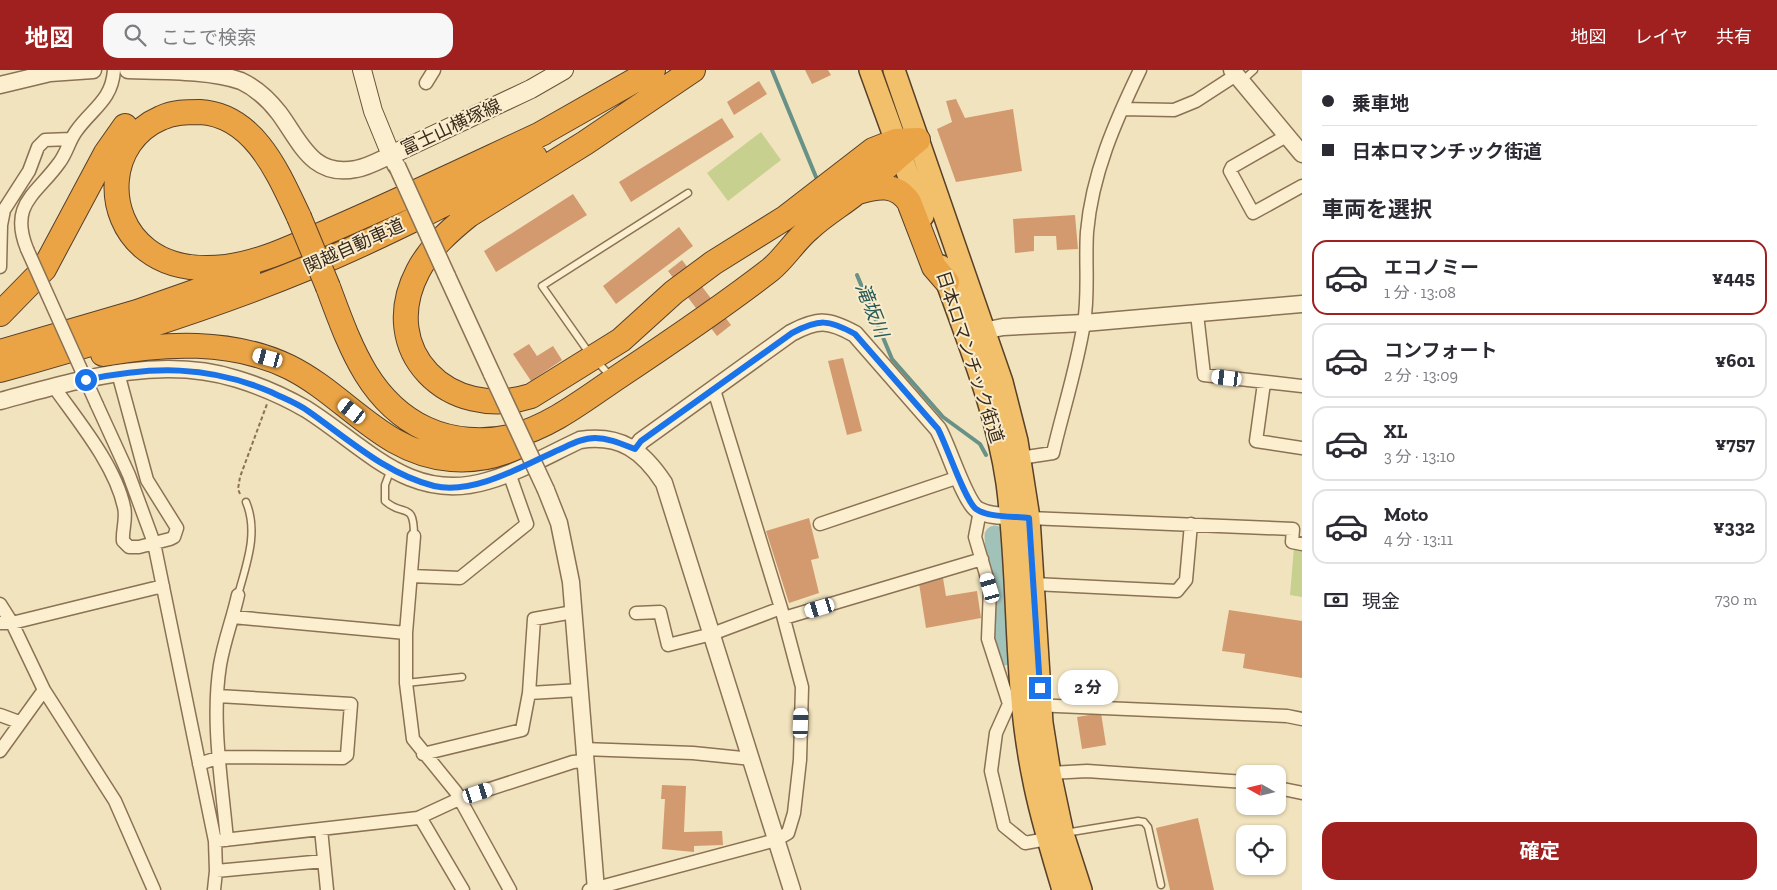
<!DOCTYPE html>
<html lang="ja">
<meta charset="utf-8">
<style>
:root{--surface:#fff;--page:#f7f7f7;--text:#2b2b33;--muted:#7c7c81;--line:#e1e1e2;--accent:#9f201f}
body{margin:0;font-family:"Zilla Slab","Noto Sans JP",serif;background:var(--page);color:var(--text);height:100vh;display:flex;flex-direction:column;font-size:19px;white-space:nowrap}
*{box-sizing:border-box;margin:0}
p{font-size:16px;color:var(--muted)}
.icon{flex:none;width:28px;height:28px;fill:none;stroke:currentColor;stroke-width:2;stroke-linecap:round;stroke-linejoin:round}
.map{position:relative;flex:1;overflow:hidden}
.sheet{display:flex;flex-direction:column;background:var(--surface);width:475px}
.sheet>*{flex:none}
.top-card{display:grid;align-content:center;height:110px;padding:0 20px;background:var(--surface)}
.needle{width:32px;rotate:278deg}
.controls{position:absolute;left:1236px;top:695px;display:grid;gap:10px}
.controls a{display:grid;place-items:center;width:50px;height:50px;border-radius:10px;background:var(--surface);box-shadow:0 1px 4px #0004;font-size:25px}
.end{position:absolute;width:22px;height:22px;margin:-11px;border:6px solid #1a73e8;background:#fff;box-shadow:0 0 0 2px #fff}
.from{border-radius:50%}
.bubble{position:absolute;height:35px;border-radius:15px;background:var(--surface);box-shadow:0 1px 4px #0004;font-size:16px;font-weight:700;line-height:35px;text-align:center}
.car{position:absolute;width:15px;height:30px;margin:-15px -8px;border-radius:6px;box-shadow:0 0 4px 1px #0007;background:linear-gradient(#fff 24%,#345 0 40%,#fff 0 76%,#345 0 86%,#fff 0)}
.top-card b{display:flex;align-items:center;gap:18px;height:48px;font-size:19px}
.top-card b+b{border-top:1px solid var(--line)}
.top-card i{width:12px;height:12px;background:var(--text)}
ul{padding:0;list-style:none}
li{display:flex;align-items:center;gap:15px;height:75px;margin:0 10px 8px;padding:0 10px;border:2px solid var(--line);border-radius:15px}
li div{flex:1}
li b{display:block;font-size:19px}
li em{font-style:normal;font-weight:700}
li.current{border-color:var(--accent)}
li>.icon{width:45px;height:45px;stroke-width:1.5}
h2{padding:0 20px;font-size:22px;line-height:60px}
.pay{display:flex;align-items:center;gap:12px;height:55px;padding:0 20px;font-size:19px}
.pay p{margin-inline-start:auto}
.cta{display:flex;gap:10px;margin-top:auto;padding:10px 20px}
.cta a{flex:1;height:58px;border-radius:15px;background:var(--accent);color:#fff;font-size:20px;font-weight:700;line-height:58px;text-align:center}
header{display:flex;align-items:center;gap:30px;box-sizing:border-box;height:70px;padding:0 25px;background:var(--accent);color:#fff}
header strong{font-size:24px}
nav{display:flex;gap:28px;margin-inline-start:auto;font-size:18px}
.search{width:350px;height:45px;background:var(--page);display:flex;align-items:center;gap:12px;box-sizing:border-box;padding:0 18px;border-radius:15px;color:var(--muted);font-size:19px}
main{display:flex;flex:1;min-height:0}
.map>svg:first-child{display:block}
.green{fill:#c8d090}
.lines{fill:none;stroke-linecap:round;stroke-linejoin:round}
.stream{stroke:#689187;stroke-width:4}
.river{stroke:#a1c2b9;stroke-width:21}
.building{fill:#d39a6f}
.service-casing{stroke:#8b7254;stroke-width:9}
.minor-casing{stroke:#8b7254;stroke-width:15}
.tertiary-casing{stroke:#8b7254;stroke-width:19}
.secondary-casing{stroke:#6c5338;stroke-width:20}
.trunk-casing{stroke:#584029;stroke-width:24}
.motorway-casing{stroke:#584029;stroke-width:26}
.path{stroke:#8b7254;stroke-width:2;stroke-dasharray:4 2.5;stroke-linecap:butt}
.service{stroke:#fcefd0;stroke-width:6}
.minor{stroke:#fcefd0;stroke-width:12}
.tertiary{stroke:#fcefd0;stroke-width:16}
.secondary{stroke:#fcefd0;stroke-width:18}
.trunk{stroke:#f2bf6a;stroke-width:21}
.motorway{stroke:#eaa445;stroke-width:24}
.minor-bridge-casing{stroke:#8b7254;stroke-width:15;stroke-linecap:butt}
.tertiary-bridge-casing{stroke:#8b7254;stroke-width:19;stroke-linecap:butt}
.motorway-bridge-casing{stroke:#584029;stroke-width:26;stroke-linecap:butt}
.minor-bridge{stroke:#fcefd0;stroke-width:12}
.tertiary-bridge{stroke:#fcefd0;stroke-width:16}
.motorway-bridge{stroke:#eaa445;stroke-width:24}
.route{stroke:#1a73e8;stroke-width:6}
.labels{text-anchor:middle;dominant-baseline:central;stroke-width:4;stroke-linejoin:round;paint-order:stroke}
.street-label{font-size:18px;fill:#392a1b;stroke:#f8eccd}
.water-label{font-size:19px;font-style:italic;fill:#285a57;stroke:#f8eccd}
</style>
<header>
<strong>地図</strong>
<div class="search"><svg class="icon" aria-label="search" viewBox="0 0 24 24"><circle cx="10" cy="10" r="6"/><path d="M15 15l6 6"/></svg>ここで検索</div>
<nav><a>地図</a><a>レイヤ</a><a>共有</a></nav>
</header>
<main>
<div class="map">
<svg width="1302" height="820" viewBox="0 0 1302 820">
<rect width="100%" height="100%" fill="#f1e3bd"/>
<path class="green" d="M761,62L781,90L728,131L707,103Z
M1294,477L1302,479V527L1290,525Z"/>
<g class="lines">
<path class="stream" d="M772,0L816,107
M857,205L892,289L943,347L980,374L986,385"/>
<path class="river" d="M995,466L1003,585"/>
</g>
<path class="building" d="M805,0H828L831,5L812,14Z
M759,11L767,24L734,45L727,32Z
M956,29L965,48L1013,39L1022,101L956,112L937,59L952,52L946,31Z
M722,48L734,67L631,132L619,112Z
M573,124L587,145L496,202L484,181Z
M1075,145L1078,179L1057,180L1056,166H1034V181L1015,183L1013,149Z
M679,157L693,176L616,234L603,216Z
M682,190L731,255L717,266L668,201Z
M529,274L537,286L553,276L562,290L531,311L513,284Z
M843,288L862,361L847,365L828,291Z
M809,448L819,488L811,490L819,523L789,533L766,461Z
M942,502L946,526L977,521L981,548L926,558L918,507Z
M1229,540L1302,551V608L1243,598L1245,584L1222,581Z
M1101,643L1106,675L1082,679L1077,647Z
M662,715L686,716L684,762L722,761L723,775L694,776V782L662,779L665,729H661Z
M1198,748L1214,820H1170L1156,758Z"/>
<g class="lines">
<defs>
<path id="service" d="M1243,10L1254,0
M611,307L587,280L542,216L688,123
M391,399L385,415V431C404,448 414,430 414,466
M238,525C246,495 259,463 246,432
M406,613L462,607
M1065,763L1138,751L1144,752L1148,757L1161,815"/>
<path id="minor" d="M426,13L434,0
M1122,39L1174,40L1196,31L1236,5
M1288,65L1232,97L1230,101L1253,143L1302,116
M27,179C9,134 36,125 59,93C67,83 69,70 77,60C93,38 112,30 114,0
M0,197L1,155L4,140L29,101L38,77L45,70L71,69
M1197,244L1204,305L1302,316
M1264,313L1256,371L1302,378
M54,317C78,351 115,395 124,437C127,448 122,460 123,471L129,477H139L170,469L174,467L177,458L147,410L118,303
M97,335L129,405L154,473L215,771L216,801L214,820
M1020,388L1053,383C1063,340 1077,297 1084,253C1089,223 1085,192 1087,162C1092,104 1115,52 1140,0
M980,441L975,467L990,518L988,569L1009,634
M1029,448L1293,459L1292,472L1302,474
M820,454L959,407
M414,466L406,563V613L413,669L456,722L510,820
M411,506L460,508L527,454L509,403
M1034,514L1177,521L1186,510L1191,454
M0,534L12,553L44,620L115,731L154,820
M636,543L660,542L668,575L712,564L781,538
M233,547L406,563
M784,548L982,489
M0,553H12L163,516
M529,623L580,620
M0,645L19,652
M583,679L693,683L752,689
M0,681L44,620
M423,684L522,660L529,623L534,549L573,542
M199,694L220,687L343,688L347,685L351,634L218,626
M1050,703L1087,701L1245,712
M1278,718L1302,723
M420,747L463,820
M321,759L327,820
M1047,769L1025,773L1004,756L991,701L996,663L1009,634L1287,646L1302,649
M227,770C222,713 211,651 220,595C224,571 233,548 238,525
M215,771L418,748L459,729L573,692L584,691
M216,801L324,791
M589,820L776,770L788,763L794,743L800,690L802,617L781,538L714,320"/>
<path id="tertiary" d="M128,0C161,1 211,0 241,11C256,18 269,30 279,43C300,71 312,108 356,99C368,97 380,90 391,85L396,96
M1232,0L1302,84
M0,15L50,3L93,0
M447,206L492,304
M973,263L1003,257L1084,253L1302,234
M0,331C75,311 159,284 237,309C260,316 285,327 306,339C365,376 410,434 487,411C519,402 550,384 580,370C621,364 643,381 664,413L792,820
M635,379L641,371L791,263C818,249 828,249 855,264L938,359C948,376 965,433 978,440C990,447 1008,446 1021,447
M546,420L559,453L571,512L596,820"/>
<path id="secondary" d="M362,0L373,41L391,85L531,19L564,0"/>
<path id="trunk" d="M870,0L923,146
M894,0L1002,312L1017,371L1029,448L1042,653L1050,703L1063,764L1081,820
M941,196C966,267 996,338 1007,413C1020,510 1013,610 1033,707C1040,745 1052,783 1063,820"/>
<path id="motorway" d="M693,0L585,73L469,145C449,161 430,178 418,201C376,281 449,352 531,326L621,270L674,222L713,193L785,148L873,80L896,71L918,70
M530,70L653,0
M858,122C878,116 896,113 909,132L934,197L947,212
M299,147C279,105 255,45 200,42C186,42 174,42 161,48C107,71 102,146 147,180C169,197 199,200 226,197C264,192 301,173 336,158C405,128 474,95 543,63
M328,217C349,273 368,332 426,359C452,371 483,373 510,367C550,357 584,330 618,307C669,273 721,238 770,200C785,188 795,170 810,158C824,145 841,135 856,123C877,106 897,87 918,70
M0,244L44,199L106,83L125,56
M0,282L137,242L248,203
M103,284C164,273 231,269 289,297C346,325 383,384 451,389C475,391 499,386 521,375
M0,300C105,271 209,239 310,197C387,165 461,126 535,87"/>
</defs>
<use href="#service" class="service-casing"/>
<use href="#minor" class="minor-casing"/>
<use href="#tertiary" class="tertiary-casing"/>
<use href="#secondary" class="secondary-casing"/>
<use href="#trunk" class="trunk-casing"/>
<use href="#motorway" class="motorway-casing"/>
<path class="path" d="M240,424L238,419L240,407L267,334"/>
<use href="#service" class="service"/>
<use href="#minor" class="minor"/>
<use href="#tertiary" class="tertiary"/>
<use href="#secondary" class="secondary"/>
<use href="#trunk" class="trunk"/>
<use href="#motorway" class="motorway"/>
<defs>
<path id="minor-bridge" d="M27,179L97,335"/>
<path id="tertiary-bridge" d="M397,96L447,206
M492,304L546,420"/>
<path id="motorway-bridge" d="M299,147L328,217"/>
</defs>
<use href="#minor-bridge" class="minor-bridge-casing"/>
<use href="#tertiary-bridge" class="tertiary-bridge-casing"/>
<use href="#motorway-bridge" class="motorway-bridge-casing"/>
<use href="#minor-bridge" class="minor-bridge"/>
<use href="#tertiary-bridge" class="tertiary-bridge"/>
<use href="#motorway-bridge" class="motorway-bridge"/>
</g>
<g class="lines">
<path class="route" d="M86,310C152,296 208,295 271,322C283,328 297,333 308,341C348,369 386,404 434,416C473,425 521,397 556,381C568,376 581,368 595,368C609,368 622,374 635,379L641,371L792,263C819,249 828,249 855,264L938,359C947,376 965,431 976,439C989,448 1014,446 1029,448L1040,618"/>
</g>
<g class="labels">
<g class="street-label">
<text transform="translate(451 57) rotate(-25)">富士山横塚線</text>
<text transform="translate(354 176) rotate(-24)">関越自動車道</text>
<text transform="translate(970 287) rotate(72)">日本ロマンチック街道</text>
</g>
<g class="water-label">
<text transform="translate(872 240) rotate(68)">滝坂川</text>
</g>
</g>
</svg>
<div class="controls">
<a><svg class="needle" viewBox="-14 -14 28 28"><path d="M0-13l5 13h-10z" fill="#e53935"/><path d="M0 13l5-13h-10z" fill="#7c7c81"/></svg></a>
<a><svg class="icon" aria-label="locate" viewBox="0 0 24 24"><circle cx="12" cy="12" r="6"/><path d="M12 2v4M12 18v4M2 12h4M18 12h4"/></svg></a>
</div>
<i class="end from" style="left:86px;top:310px"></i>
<i class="end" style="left:1040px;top:618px"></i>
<div class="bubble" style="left:1058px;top:600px;width:60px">2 分</div>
<i class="car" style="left:268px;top:288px;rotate:285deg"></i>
<i class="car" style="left:1227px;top:308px;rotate:277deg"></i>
<i class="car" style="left:352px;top:341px;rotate:308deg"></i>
<i class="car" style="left:990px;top:518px;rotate:344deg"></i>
<i class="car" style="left:820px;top:538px;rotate:253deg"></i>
<i class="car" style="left:801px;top:653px;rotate:2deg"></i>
<i class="car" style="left:478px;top:723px;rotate:72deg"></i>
</div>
<section class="sheet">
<div class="top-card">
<b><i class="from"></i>乗車地</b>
<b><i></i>日本ロマンチック街道</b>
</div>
<h2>車両を選択</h2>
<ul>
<li class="current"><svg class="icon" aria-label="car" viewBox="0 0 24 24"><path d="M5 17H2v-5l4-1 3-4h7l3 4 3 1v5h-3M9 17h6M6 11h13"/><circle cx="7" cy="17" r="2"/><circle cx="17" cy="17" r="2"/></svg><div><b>エコノミー</b><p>1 分 · 13:08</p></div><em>¥445</em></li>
<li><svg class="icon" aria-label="car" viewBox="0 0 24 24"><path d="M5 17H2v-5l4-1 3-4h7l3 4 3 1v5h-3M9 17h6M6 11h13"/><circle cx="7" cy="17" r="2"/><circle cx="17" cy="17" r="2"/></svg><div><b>コンフォート</b><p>2 分 · 13:09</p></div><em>¥601</em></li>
<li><svg class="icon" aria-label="car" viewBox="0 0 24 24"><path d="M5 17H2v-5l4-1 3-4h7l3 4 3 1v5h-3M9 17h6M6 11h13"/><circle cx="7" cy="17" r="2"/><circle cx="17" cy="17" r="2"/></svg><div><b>XL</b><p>3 分 · 13:10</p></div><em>¥757</em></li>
<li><svg class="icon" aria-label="car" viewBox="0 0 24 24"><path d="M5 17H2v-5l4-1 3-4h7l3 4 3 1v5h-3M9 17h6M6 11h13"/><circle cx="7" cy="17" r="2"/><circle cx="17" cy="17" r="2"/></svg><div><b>Moto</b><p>4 分 · 13:11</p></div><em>¥332</em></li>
</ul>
<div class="pay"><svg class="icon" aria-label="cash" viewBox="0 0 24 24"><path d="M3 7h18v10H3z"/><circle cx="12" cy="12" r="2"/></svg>現金<p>730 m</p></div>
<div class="cta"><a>確定</a></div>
</section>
</main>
